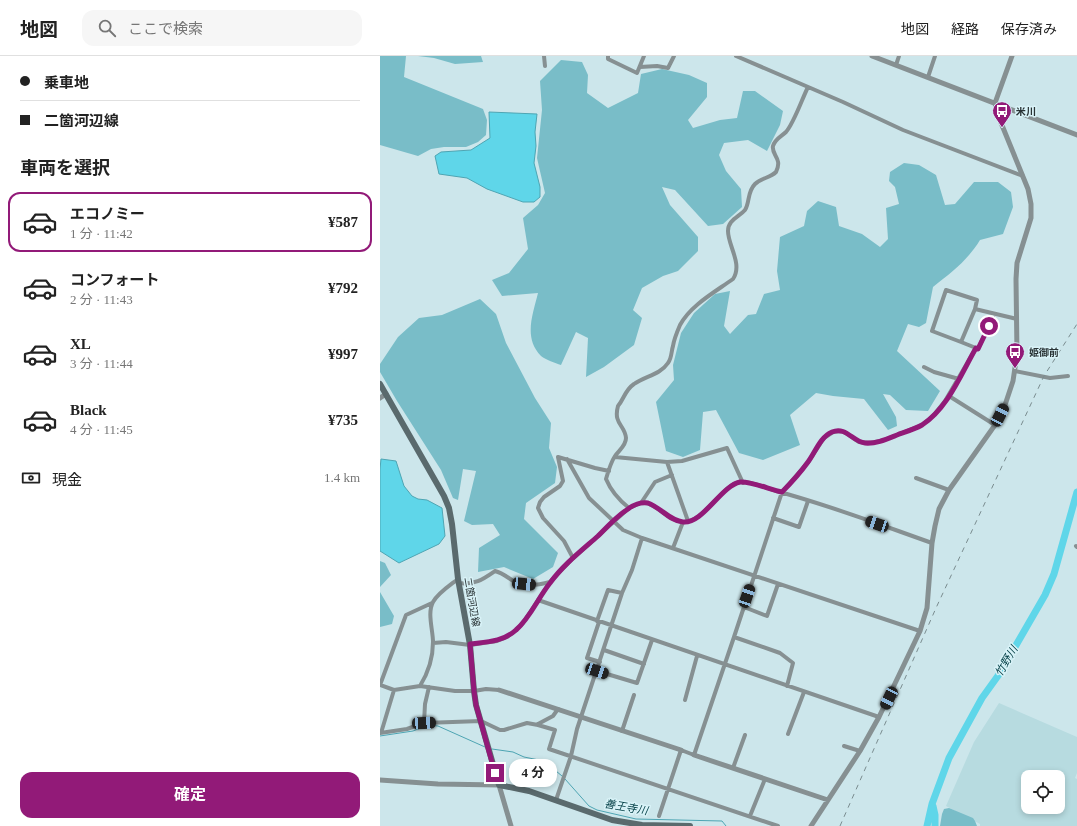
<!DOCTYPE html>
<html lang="ja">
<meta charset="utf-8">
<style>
:root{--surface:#fff;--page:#f6f6f6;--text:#222;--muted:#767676;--line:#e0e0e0;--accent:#921a78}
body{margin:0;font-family:"Times New Roman","Noto Sans JP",serif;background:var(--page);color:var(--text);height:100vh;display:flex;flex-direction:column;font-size:15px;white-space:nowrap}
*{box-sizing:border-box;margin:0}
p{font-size:13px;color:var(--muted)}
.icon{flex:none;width:22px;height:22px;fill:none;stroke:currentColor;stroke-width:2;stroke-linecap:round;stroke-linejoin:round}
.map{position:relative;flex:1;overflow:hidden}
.drawer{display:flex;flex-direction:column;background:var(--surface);width:380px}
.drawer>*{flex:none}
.banner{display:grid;align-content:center;height:88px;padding:0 20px;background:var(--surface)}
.buttons{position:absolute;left:641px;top:714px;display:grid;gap:8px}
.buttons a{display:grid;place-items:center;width:44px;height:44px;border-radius:8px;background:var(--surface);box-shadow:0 2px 6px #0003;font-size:20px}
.end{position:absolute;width:18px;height:18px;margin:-9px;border:5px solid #921a78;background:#fff;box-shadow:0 0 0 2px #fff}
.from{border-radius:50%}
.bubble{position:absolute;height:28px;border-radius:12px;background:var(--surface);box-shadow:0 2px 6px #0003;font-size:13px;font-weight:700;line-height:28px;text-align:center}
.car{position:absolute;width:12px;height:24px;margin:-12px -6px;border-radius:5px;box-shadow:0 0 3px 1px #0007;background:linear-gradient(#222 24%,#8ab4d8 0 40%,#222 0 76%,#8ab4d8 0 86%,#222 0)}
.banner b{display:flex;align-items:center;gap:14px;height:38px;font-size:15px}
.banner b+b{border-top:1px solid var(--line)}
.banner i{width:10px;height:10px;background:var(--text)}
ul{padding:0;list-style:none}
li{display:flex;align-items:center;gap:12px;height:60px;margin:0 8px 6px;padding:0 12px;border:2px solid transparent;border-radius:12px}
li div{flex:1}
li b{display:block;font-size:15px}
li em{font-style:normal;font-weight:700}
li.selected{border-color:var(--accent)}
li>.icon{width:36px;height:36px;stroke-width:1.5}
h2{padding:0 20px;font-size:18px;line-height:48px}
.pay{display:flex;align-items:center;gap:10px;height:44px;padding:0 20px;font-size:15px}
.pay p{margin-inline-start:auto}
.primary-button{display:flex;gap:8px;margin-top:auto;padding:8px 20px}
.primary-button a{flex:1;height:46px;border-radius:12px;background:var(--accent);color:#fff;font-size:16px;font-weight:700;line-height:46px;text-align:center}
header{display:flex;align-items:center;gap:24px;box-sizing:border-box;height:56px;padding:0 20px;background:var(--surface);border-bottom:1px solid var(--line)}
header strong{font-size:19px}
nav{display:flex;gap:22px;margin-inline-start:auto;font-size:14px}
.search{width:280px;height:36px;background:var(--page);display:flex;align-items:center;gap:10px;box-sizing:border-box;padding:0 14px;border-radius:12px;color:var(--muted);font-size:15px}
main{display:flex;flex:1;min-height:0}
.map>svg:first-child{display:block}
.built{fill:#b7dbe0;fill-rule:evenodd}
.green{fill:#79bdc8}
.water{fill:#5fd6e9;stroke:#4ea5b3}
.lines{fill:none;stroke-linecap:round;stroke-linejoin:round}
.stream{stroke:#4ea5b3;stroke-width:1}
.river{stroke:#5fd6e9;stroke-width:7}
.minor{stroke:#869092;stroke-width:4}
.tertiary{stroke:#869092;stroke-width:5}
.secondary{stroke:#5a6a6d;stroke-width:6}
.rail{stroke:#7a8c8f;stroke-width:1;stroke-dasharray:5 5;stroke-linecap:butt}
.route{stroke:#921a78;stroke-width:5}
.labels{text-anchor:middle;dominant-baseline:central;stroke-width:3;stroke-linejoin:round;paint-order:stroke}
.poi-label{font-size:10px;font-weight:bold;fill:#283234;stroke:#d9f3f8;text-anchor:start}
.street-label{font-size:10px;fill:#283234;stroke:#d9f3f8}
.water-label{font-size:11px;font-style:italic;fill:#043f46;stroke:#d9f3f8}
</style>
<header>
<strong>地図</strong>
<div class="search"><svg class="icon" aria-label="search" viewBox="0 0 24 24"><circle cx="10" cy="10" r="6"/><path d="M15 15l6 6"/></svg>ここで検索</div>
<nav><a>地図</a><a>経路</a><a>保存済み</a></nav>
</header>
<main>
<section class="drawer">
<div class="banner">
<b><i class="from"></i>乗車地</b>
<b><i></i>二箇河辺線</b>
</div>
<h2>車両を選択</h2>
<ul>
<li class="selected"><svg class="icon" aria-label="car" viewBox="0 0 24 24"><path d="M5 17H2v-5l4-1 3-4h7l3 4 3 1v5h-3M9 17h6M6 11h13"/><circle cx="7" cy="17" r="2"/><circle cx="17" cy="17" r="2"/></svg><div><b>エコノミー</b><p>1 分 · 11:42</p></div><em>¥587</em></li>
<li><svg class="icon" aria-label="car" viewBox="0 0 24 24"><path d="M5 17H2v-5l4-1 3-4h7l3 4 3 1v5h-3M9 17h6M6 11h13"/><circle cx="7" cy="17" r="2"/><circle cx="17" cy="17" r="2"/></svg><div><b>コンフォート</b><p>2 分 · 11:43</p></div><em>¥792</em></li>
<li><svg class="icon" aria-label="car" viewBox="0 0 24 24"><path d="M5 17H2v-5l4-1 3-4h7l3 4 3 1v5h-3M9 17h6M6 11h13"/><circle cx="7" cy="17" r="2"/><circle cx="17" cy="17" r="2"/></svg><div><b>XL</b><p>3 分 · 11:44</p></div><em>¥997</em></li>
<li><svg class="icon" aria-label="car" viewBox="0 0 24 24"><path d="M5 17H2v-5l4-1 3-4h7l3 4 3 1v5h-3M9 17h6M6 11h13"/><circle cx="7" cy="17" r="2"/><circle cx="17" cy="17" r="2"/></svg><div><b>Black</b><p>4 分 · 11:45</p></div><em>¥735</em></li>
</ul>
<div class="pay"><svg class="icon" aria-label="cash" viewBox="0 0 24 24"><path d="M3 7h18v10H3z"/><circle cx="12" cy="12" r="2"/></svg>現金<p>1.4 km</p></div>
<div class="primary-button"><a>確定</a></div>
</section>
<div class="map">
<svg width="697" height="770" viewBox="0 0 697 770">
<rect width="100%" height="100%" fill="#cce6eb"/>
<path class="built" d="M619,647L697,681V717L695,722L697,723V770H600V768L566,750L594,686ZM648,721H678V751H648Z"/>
<path class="green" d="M0,0H26L24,21L103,53L107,64L106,79L98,86L86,91H64L51,93L38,100L0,89Z
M38,0H101L103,6L75,8L54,2Z
M181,4L202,6L208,19L207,37L228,52L258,37L261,18L282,13L309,19L327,27V41L308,64L313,72L340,64L357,62L363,35H375L403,55L400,69L387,95L368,84L344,87L339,99L346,115L361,133L362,151L343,168L328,170L295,134L282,131L290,149L318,181V195L298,215L283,220L262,232L253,254L262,262L254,289L224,311L206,321L208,282L196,276L181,309C175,307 166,304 161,300C143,282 153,258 158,237L122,240L112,224L129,217L148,193L143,162L158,149L165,137L157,102L162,54L160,25Z
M524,107L539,109L556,119L565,149L575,148L594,126H618L631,136L633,151L623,178L600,184C587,205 572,216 553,231L546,267L539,271L528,268L517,295L560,335L548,355L526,354L510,339L503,338L516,361L517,370L508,374L484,343L453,340L436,337L410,359L420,389L383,404L359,397L336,354L323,356L320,394L303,401L286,395L276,346L294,324L293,309L301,277L314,257L335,238L350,235L344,270L350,278L368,259L376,258L384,238L400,234L397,215L400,181L424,170L427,155L438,145L456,151L459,170L482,178L500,191L508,183L506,152L519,148L515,131L509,125L510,116Z
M100,243L116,258L126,287L155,342L171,367L169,392L177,411L175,427L146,447L144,463L178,497L173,511L153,523L124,511L98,516L99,492L120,479L113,468L92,469L84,465L96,415L83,413L78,444L73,442L61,414L17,345L0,316V308L18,281L39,262L62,259Z
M0,505L5,507L11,519L0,531Z
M0,536L14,560L12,568L0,571Z
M569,752L593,762L595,765L597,770H560L562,758L564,753Z"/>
<path class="water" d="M109,56L157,58L155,76L156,90L154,107L160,131V141L154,146H143L107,133L87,122L59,118L55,100L61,96L91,94L110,82Z
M1,403L16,405L24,430L32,440L38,443L47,444L62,452L65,480L59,488L19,507L0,495V413Z"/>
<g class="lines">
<path class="stream" d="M0,680L33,675L48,669L58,670L105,691
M112,693L133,696L144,701L164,705L182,720
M185,723L209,750L217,754L256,763L342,765L346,770"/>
<path class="river" d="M553,750L555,759V770
M547,770L552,748L569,702L602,642L620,617L665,539L674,518L697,436"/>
<path class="minor" d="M164,0L165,10
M228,0V3L257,17L264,0
M356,0L463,46L523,74L643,120
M516,9L519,0
M260,11L277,10L288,12L294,0
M548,21L555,0
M581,286L552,275L566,234L597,244L595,253
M596,292L598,293L614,258
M544,311L554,316L579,323
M635,315L670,322L688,320
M569,340L615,369
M235,401L287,406L302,405L347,392L363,427
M187,403L209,442L243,474L262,482L540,575
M287,406L308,465
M536,422L569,434
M261,447L275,426L292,419
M249,452C239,444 231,435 226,423C228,416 231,406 235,400C239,394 246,390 246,382C245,369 233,368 238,350C244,343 245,334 254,328C265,320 280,319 288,307C292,302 291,296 293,290C294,283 297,276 300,269C311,249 335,236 353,223C363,208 348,190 348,175C348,164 359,161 365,154C370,146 367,136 375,128C381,122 390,122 396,116C403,102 391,99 393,90C395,83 402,80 406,76C414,67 422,43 428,31
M393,462L419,471L428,445
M696,490L697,491
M293,492L303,466
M193,502L184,485L163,462L158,452L160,446L164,441L180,430L183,425L178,401L215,412L229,415
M78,527C95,529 102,524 115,515C123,517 128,522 135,526C146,531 159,529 170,526
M158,544L499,661
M364,551L387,560L398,528
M217,565L228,534L242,537
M219,566L207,602L220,606
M354,581L400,597L413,607L407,630
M53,587L66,586L90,589L117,585L127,581L136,574L143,567L170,526L189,506L249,452L263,446L267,447C279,451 289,464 302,466C323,469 342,427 361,426C372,425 386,432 396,435C449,449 501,469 552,487
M224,594L264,608
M217,615L257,627L272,584
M0,629L14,634L40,630L75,635H94L106,633L119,634
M0,629L26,559L52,547
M40,630C48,617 53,602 53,586C53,574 47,557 53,546C58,537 69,530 78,523
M305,644L317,600
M44,667L45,648L49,631
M158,668L173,660L178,653
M242,675L254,639
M0,677L27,673L44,667L101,665L120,674H124L147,667L158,669L175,674L169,693L398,770
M1,677L14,634
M408,678L424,636
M464,690L480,695
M353,712L365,679
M176,744L191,700L197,673L242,537L252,514L262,482
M279,760L301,694L314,699L354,581L402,436L429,405L444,382L453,376L461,375L466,377L479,386L491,387L504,384L542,369L553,360L565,345L596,292L581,286L595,253L637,263
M370,760L385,723"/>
<path class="tertiary" d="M492,0L697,79
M0,342L6,338
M119,634L301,694
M314,699L448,744
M0,724L58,728L119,729L131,770
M431,770L480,695L499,661L540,575L547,552L552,487L555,470L559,453L569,434L615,369L625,349L633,325L637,298L636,223L637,207L651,162V148L648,133L617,57L615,47L632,0"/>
<path class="secondary" d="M0,328L64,440L69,452L72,468L78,523L90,589L94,635L96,649L119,729L149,735L232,764L262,769L310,770"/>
<path class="rail" d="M460,770L556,552L664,320L697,268"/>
</g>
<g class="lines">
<path class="route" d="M115,717L96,649L94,635L90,588C106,586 123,586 136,574C150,562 158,542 170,527C183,509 201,495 218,480C227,471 237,460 248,453C253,449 261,446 268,447C280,451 290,465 303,466C323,468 341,430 360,426C371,425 391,434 402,436C411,427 420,417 428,406C435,397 440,381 452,376C466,370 473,386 485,387C496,388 507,383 517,379C525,376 535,373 542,369C568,352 581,318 596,292L598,293L609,270"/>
</g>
<defs>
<symbol id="bus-pin" viewBox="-11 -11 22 30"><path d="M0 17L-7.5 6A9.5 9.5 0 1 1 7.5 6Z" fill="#921a78" stroke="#d9f3f8"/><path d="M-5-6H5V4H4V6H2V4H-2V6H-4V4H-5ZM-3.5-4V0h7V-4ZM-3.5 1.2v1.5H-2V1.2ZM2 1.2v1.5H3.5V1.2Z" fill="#fff"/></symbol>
</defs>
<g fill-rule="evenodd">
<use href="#bus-pin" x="611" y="44" width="22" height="30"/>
<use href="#bus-pin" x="624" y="285" width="22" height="30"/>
</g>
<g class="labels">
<g class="poi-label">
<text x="636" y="55">米川</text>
<text x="649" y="296">姫御前</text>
</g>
<g class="street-label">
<text transform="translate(92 546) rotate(80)">二箇河辺線</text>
</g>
<g class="water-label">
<text transform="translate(626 605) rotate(-59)">竹野川</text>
<text transform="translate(246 751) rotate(10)">善王寺川</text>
</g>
</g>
</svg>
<div class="buttons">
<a><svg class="icon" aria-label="locate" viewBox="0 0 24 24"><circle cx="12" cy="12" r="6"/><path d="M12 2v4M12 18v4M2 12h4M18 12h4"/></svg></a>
</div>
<i class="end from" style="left:609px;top:270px"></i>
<i class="end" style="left:115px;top:717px"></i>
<div class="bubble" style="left:129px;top:703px;width:48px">4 分</div>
<i class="car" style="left:620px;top:359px;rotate:27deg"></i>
<i class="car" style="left:497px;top:468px;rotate:289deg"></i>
<i class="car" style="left:144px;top:528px;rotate:96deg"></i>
<i class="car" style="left:367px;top:540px;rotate:19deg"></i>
<i class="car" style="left:217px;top:615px;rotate:108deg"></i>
<i class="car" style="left:509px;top:642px;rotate:206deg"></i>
<i class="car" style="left:44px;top:667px;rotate:87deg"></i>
</div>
</main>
